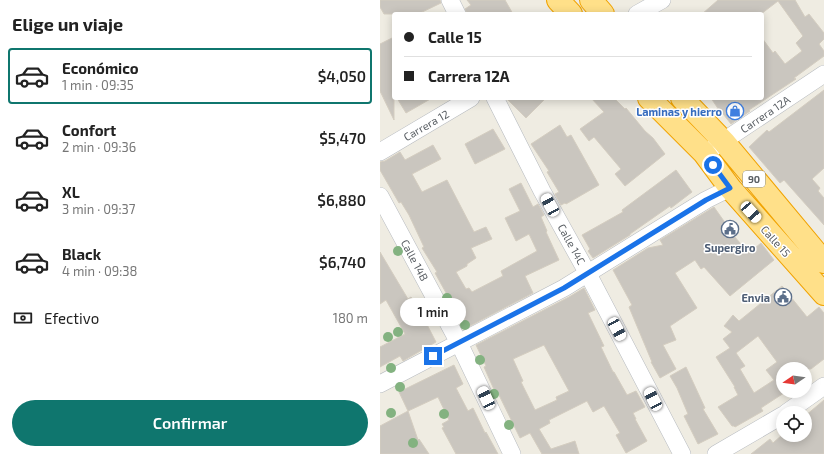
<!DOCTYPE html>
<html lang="es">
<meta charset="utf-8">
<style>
:root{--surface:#fff;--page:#f2f2f2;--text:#222;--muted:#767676;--line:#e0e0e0;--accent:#0f766e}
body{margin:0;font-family:"Exo 2",sans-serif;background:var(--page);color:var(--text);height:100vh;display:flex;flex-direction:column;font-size:15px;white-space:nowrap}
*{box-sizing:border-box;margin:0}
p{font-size:13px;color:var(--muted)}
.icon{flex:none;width:22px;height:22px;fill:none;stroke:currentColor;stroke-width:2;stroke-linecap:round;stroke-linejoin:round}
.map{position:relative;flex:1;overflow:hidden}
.details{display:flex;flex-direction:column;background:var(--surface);width:380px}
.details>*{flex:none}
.guide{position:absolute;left:12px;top:12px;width:372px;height:88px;border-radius:4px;box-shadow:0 2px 10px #0003;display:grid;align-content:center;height:88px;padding:0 12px;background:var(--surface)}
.needle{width:26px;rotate:257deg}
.controls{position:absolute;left:396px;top:362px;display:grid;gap:8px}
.controls a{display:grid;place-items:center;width:36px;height:36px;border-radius:50%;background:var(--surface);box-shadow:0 2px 10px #0003;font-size:20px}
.end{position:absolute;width:18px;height:18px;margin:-9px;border:5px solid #1a73e8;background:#fff;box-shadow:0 0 0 2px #fff}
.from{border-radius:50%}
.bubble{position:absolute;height:28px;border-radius:14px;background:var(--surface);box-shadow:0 2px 10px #0003;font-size:13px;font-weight:600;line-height:28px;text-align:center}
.car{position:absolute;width:12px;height:24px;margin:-12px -6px;border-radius:5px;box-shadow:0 0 3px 1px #0007;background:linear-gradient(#fff 24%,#345 0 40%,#fff 0 76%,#345 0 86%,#fff 0)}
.guide b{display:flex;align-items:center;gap:14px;height:38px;font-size:15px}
.guide b+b{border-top:1px solid var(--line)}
.guide i{width:10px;height:10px;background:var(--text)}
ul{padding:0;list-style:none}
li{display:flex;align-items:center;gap:12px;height:56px;margin:0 8px 6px;padding:0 4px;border:2px solid transparent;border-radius:4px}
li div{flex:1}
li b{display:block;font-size:15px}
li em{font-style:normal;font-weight:600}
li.selected{border-color:var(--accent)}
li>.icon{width:36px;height:36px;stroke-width:1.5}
h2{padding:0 12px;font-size:18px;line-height:48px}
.pay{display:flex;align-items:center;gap:10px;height:44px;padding:0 12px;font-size:15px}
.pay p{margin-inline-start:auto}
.cta{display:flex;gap:8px;margin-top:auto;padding:8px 12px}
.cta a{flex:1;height:46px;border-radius:24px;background:var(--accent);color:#fff;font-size:16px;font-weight:600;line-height:46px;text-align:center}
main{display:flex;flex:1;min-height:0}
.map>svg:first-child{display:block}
.building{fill:#cac6bf;stroke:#d4cdc0;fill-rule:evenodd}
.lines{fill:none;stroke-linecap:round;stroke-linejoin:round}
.minor-casing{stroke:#b7bbc0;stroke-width:18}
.highway-casing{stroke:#f1a300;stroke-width:24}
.minor{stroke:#fff;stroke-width:17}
.highway{stroke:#ffe089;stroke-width:22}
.tree{fill:#83b280}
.route{stroke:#1a73e8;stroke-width:5}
.labels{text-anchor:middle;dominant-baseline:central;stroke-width:3;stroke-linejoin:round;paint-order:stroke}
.shield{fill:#fff;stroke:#8c8f92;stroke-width:1}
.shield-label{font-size:10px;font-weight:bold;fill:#5a5f64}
.shop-label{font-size:11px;font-weight:bold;fill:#366cbe;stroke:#fff;text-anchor:end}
.street-label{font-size:11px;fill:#5a5f64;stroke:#fff}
.service-label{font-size:11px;font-weight:bold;fill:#4e5e75;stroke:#fff}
</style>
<main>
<section class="details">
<h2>Elige un viaje</h2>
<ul>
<li class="selected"><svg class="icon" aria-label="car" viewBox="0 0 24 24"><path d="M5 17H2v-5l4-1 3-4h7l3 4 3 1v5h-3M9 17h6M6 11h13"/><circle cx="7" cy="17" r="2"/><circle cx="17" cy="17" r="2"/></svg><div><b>Económico</b><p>1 min · 09:35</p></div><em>$4,050</em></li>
<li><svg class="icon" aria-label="car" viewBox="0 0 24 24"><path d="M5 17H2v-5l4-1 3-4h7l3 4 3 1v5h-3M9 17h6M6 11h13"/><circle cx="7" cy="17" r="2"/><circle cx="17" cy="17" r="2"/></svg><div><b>Confort</b><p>2 min · 09:36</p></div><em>$5,470</em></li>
<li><svg class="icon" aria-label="car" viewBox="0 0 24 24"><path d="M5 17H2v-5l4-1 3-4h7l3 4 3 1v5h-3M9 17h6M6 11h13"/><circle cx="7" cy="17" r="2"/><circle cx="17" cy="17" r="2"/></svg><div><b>XL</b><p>3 min · 09:37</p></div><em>$6,880</em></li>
<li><svg class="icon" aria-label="car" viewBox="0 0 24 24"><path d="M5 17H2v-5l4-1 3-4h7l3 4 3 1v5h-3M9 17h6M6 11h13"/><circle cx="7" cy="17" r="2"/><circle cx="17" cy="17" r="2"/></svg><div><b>Black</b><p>4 min · 09:38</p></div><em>$6,740</em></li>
</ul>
<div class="pay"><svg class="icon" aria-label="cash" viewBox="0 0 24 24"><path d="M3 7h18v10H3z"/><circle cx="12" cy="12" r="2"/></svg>Efectivo<p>180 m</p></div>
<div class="cta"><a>Confirmar</a></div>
</section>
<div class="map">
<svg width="444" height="454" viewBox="0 0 444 454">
<rect width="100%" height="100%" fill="#efece2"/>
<path class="building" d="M0,0H60L61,3L38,14H4L0,7Z
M87,0H125L133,14H87L85,9L91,5Z
M338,0H415L425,17L429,14L444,33V39L439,44L444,51V56L414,78L416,79L369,110L370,111L351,124L340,110H339L331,98H382V38L393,53L395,51L405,64L422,51L416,43L423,36L398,1L381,14H322Z
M14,37V120L0,91V44Z
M444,90V168L432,179L440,188L438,191L444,198V225L404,180L400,183L369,147L387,130L389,132Z
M17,98H52L26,113Z
M126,98H166L146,118Z
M211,98H234L245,109L246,108L265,131L273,138L285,154L245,186L235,174L241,169L214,137L209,141L200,129L224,112Z
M180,125L187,137L191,135L219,185L186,204L185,203L181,205L175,194L179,192L167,172L169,171L151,144Z
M113,129L125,149L95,164L85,144Z
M53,145L61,159L32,174L42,192L67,180L94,232L106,227L112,239L91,248L96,258L87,264V266L76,272L86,289L89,288L92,292L123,276L121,271L157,251L149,234L136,241L125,218L140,211L129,189L141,183L153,207L158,204L164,215L161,217L167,231L166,232L179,260L145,276L153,293L88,327L79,307L75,309L55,273L57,272L42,248L44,247L29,215L21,202L19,203L0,170V162L5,161L20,152L25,160Z
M296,170L312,192L291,208L290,206L250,234V235L213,258L208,251L210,249L202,235L243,212L242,210Z
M334,207L346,224L349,222L357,232L353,235L369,253L381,243L394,260L350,296L324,267L321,269L315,260L295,273L317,308L290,326L296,340L283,345L296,369L280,378L271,362H272L249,307L252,305L233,270L268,248L283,245L280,240Z
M0,252L28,299L31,297L39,309L56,342L23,361L20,356L0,367V347L25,334L6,300L0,304Z
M402,286L427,317L439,307L444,313V359L431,369H403V391H407L381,408L383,411L355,427L354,426H352L338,407L358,395L354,387H355L336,357L350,348L343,339L352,332L344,326L353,315L359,321ZM378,336L397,362L386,370L394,380L374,393L360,369L365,366L356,353Z
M204,288L215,310L208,313L224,346L221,347L233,372H234L247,395L256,391L265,407L253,413L256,419H255L267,441L246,453L236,435L240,433L224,406L213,412L207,401L169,420L170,423L159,429L171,449L195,441L199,454H162L150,433L140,438L118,393L116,394L104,367L106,366L96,345L189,297ZM164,345L189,391L176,397L177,400L155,410L141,382L143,381L133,359Z
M74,365L83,384L76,388L88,411L93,408L105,433L106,432L118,454H76L62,428L64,427L62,424L69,420L58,397L28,411L19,392Z
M306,367L325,408L323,409L338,434L318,444L304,416L308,414L297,388L290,376Z
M444,400V454H371L390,439L393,443L402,435H425V416Z
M28,411L38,440L39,439L49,454H0V426Z"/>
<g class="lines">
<defs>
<path id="minor" d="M70,0L77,14
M257,14L282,0
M115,98L162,191L208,274L302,454
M333,148L444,74
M0,152L91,98
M0,196L79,343L132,454
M0,384L184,288L326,200L350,188
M406,413L444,386
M336,454L403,415"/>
<path id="highway" d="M178,0L191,14
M211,0L223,14
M269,98L324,153L350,188L444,294
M302,98L344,142L444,262"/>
</defs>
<use href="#minor" class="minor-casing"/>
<use href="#highway" class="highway-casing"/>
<use href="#minor" class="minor"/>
<use href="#highway" class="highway"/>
</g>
<g class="tree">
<circle cx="18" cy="251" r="5"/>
<circle cx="67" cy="298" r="5"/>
<circle cx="50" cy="312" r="5"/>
<circle cx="85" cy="325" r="5"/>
<circle cx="18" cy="332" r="5"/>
<circle cx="8" cy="337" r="5"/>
<circle cx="100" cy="360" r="5"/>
<circle cx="11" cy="368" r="5"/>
<circle cx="20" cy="387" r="5"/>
<circle cx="114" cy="394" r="5"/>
<circle cx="11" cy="413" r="5"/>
<circle cx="64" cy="414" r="5"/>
<circle cx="129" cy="425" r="5"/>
<circle cx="33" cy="443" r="5"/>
</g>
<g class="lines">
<path class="route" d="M53,356L184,288L326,200L350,188L333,165"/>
</g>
<defs>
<symbol id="shop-ring" viewBox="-11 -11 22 22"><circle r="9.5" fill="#fff" stroke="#3f7fe0" stroke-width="1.5"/><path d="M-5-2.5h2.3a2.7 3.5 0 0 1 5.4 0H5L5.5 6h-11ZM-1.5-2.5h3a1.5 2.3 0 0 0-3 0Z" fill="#3f7fe0"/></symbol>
<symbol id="civic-ring" viewBox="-11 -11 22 22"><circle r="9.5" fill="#fff" stroke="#5c6f8a" stroke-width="1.5"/><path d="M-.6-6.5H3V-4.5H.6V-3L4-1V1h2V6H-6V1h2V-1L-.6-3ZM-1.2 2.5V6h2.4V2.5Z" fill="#5c6f8a"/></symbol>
</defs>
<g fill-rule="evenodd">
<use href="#shop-ring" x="345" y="101" width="20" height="20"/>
<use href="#civic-ring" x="340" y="219" width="20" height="20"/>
<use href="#civic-ring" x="393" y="287" width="20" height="20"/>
</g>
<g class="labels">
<rect class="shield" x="363" y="171" width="22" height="16" rx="3"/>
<g class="shield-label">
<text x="374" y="179">90</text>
</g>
<g class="shop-label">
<text x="342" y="111">Laminas y hierro</text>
</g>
<g class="street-label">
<text transform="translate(385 114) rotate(-34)">Carrera 12A</text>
<text transform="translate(46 125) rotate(-30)">Carrera 12</text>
<text transform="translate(396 241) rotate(48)">Calle 15</text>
<text transform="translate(192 244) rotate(61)">Calle 14C</text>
<text transform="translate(35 260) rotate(62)">Calle 14B</text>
</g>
<g class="service-label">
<text x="350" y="247">Supergiro</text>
<text x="390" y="297" text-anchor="end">Envia</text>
</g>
</g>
</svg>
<div class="controls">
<a><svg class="needle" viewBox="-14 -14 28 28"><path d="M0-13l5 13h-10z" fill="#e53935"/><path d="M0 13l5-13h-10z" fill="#767676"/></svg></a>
<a><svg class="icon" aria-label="locate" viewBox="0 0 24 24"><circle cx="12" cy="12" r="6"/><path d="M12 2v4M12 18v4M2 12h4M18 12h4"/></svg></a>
</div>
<i class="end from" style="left:333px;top:165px"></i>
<i class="end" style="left:53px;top:356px"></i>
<div class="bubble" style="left:20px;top:298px;width:66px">1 min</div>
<i class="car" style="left:170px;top:205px;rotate:331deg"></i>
<i class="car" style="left:371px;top:212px;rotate:138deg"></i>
<i class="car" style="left:237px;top:329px;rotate:152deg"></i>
<i class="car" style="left:106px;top:398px;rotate:335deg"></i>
<i class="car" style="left:273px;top:399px;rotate:333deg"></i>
<div class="guide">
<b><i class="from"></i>Calle 15</b>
<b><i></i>Carrera 12A</b>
</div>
</div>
</main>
